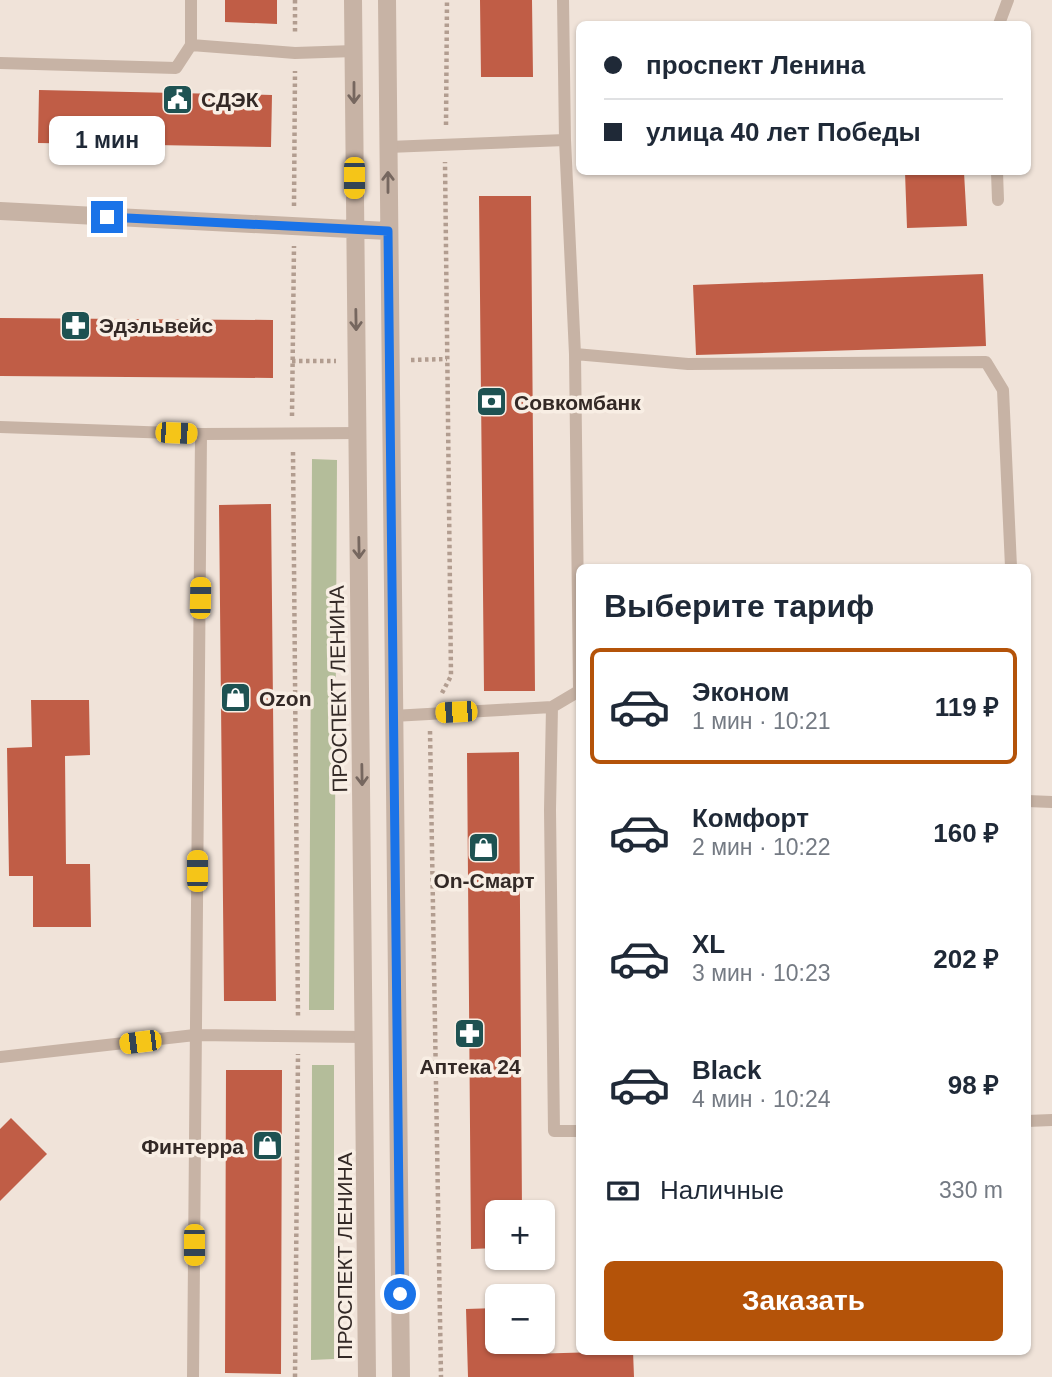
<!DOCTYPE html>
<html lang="ru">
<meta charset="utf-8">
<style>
:root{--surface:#fff;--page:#f6f6f7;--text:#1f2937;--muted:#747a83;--line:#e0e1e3;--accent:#b45309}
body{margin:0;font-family:Helvetica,sans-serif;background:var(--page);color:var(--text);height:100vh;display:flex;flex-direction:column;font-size:26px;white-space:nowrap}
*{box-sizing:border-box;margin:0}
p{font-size:23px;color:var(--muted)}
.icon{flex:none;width:38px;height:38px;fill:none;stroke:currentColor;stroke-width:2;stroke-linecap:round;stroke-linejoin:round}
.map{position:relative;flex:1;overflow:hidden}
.drawer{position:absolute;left:576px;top:564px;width:455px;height:791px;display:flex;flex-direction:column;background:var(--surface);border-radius:10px;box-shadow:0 2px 5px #0004}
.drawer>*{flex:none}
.banner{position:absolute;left:576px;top:21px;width:455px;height:154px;border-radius:10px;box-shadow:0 2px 5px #0004;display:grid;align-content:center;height:154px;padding:0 28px;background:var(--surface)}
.controls{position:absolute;left:485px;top:1200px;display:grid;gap:14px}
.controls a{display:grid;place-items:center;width:70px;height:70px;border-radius:10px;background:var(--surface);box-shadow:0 2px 5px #0004;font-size:35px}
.end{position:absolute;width:32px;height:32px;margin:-16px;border:9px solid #1a73e8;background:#fff;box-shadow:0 0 0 4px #fff}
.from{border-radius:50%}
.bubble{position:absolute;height:49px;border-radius:10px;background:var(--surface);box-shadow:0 2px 5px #0004;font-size:23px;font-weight:700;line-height:49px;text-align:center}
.car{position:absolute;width:21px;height:42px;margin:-21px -10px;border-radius:9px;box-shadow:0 0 5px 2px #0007;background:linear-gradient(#f5c518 24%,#345 0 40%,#f5c518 0 76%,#345 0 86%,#f5c518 0)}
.banner b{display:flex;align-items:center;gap:24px;height:66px;font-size:26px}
.banner b+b{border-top:2px solid var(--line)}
.banner i{width:18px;height:18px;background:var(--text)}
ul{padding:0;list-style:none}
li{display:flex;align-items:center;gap:21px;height:116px;margin:0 14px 10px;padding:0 14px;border:4px solid transparent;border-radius:10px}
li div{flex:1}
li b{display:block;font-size:26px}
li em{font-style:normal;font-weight:700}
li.current{border-color:var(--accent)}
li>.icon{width:63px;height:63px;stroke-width:1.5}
h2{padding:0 28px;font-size:32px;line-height:84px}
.pay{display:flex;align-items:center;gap:18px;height:77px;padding:0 28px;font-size:26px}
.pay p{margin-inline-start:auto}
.button{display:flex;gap:14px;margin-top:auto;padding:14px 28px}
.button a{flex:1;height:80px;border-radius:10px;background:var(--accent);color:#fff;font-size:28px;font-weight:700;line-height:80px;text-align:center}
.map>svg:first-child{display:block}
.green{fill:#b4bd9a}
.building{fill:#c05d46}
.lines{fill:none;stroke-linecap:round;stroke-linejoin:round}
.path{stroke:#b29d90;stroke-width:4.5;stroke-dasharray:3.5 3.5;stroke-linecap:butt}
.service{stroke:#c7b3a5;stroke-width:12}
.minor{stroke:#c7b3a5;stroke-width:18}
.oneway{stroke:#76675f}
.route{stroke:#1a73e8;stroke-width:9}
.labels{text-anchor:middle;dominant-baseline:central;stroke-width:7;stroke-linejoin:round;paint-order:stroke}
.poi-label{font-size:21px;font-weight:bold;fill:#332926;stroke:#f8eee4;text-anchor:start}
.street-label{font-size:21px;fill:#332926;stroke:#f8eee4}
</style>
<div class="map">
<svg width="1052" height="1377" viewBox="0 0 1052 1377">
<rect width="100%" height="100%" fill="#f0e3d9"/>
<path class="green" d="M312,459L337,460L334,1010H309Z
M312,1065H334V1359L311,1360Z"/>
<path class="building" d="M225,0H277V24L225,22Z
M480,0H532L533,77H481Z
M39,90L272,95L271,147L38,143Z
M905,172H964L967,226L907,228Z
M479,196H531L535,691H484Z
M983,274L986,346L696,355L693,285Z
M0,318L273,320V378L0,376Z
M271,504L276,1001H224L219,505Z
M31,700H89L90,755L65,756L66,864H90L91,927H33V876H9L7,748L32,747Z
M519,752L522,1213H497V1248L471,1249L467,753Z
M226,1070H282L281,1374L225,1373Z
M11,1118L47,1154L0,1201V1129Z
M497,1308V1342H529V1354L633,1351L634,1377H468L466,1309Z"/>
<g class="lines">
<path class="path" d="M295,0V34
M446,125L447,0
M294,206L295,71
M411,360L447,359
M292,361H336
M292,416L294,246
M293,452L298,1018
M442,693L451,676L445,162
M430,731L441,1377
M295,1377L298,1054"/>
<path class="service" d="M191,0V45
M563,0L565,140
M999,24L1008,0
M0,63L176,68L191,45L295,53L354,51
M388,147L565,140L575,354L579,688
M997,172L998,200
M575,354L688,364L986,362L1003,390L1011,567
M0,427L201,434L358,433
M552,707L579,691
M393,716L552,707L550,810L554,1131H579
M1027,801L1052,802
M0,1057L195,1035L365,1037
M1027,1121L1052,1120
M193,1377L201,434"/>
<path class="minor" d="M353,0L367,1377
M387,0L401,1377
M0,211L388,231"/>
</g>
<defs><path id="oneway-shaft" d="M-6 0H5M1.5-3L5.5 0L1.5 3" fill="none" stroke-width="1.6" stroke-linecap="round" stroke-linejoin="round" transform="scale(1.75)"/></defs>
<g class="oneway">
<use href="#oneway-shaft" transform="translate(354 93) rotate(90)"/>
<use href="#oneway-shaft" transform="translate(388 182) rotate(-90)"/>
<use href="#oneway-shaft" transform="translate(356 320) rotate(89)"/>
<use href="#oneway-shaft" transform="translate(359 548) rotate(89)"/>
<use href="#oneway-shaft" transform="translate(362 775) rotate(89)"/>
</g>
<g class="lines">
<path class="route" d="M107,217L388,231L400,1294"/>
</g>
<defs>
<symbol id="civic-square" viewBox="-11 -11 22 22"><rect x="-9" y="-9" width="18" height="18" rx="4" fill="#1e5252" stroke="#f8eee4"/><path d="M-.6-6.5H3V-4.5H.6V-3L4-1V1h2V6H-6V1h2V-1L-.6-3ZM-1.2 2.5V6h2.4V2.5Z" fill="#fff"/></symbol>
<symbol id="pharmacy-square" viewBox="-11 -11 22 22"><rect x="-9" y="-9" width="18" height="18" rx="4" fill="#1e5252" stroke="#f8eee4"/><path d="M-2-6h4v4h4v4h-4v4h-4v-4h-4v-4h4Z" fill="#fff"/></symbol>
<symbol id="bank-square" viewBox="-11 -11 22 22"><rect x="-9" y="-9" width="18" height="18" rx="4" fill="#1e5252" stroke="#f8eee4"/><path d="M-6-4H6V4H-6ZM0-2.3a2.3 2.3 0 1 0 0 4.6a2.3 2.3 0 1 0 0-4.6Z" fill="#fff"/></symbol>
<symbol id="shop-square" viewBox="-11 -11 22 22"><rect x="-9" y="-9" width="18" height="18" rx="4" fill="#1e5252" stroke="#f8eee4"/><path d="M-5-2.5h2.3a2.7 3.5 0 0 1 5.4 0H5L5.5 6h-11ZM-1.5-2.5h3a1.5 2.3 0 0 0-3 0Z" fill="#fff"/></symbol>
</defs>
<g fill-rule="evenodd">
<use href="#civic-square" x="160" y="82" width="35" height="35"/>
<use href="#pharmacy-square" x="58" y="308" width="35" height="35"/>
<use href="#bank-square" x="474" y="384" width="35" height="35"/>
<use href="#shop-square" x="218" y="680" width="35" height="35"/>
<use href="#shop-square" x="466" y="830" width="35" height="35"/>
<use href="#pharmacy-square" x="452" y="1016" width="35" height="35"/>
<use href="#shop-square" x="250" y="1128" width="35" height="35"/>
</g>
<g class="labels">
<g class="poi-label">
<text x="201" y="99">СДЭК</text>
<text x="99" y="325">Эдэльвейс</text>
<text x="514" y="402">Совкомбанк</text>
<text x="259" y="698">Ozon</text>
<text x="484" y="880" text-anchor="middle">On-Смарт</text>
<text x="470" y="1066" text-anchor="middle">Аптека 24</text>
<text x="244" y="1146" text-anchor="end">Финтерра</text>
</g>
<g class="street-label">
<text transform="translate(338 689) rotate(-91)">ПРОСПЕКТ ЛЕНИНА</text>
<text transform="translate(344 1256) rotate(-90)">ПРОСПЕКТ ЛЕНИНА</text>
</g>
</g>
</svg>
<div class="controls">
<a>+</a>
<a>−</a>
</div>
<i class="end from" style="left:400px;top:1294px"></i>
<i class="end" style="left:107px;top:217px"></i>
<div class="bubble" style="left:49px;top:116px;width:116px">1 мин</div>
<i class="car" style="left:354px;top:178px;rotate:180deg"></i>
<i class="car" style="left:176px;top:433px;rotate:92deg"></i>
<i class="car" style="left:200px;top:598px;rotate:1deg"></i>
<i class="car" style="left:456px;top:712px;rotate:267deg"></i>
<i class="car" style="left:197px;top:871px;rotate:0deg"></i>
<i class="car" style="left:140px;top:1042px;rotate:263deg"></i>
<i class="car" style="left:194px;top:1245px;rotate:180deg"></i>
<div class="banner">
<b><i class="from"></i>проспект Ленина</b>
<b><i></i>улица 40 лет Победы</b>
</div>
<section class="drawer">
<h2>Выберите тариф</h2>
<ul>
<li class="current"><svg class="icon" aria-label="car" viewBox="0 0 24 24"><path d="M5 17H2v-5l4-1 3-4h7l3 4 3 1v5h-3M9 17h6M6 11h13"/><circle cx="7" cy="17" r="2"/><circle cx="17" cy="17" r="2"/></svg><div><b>Эконом</b><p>1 мин · 10:21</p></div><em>119 ₽</em></li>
<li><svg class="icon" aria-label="car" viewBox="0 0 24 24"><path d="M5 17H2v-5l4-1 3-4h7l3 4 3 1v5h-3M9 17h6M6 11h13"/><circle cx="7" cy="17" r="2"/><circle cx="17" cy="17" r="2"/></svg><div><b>Комфорт</b><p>2 мин · 10:22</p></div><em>160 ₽</em></li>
<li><svg class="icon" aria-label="car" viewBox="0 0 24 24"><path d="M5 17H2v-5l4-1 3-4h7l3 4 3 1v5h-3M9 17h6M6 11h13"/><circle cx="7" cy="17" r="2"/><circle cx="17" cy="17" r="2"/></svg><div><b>XL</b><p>3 мин · 10:23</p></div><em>202 ₽</em></li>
<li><svg class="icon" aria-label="car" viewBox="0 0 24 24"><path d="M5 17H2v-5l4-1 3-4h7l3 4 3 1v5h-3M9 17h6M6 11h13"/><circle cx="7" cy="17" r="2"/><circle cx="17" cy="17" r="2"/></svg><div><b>Black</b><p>4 мин · 10:24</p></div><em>98 ₽</em></li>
</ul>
<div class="pay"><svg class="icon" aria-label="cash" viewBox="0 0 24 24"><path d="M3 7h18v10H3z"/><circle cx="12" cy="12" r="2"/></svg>Наличные<p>330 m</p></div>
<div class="button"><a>Заказать</a></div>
</section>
</div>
